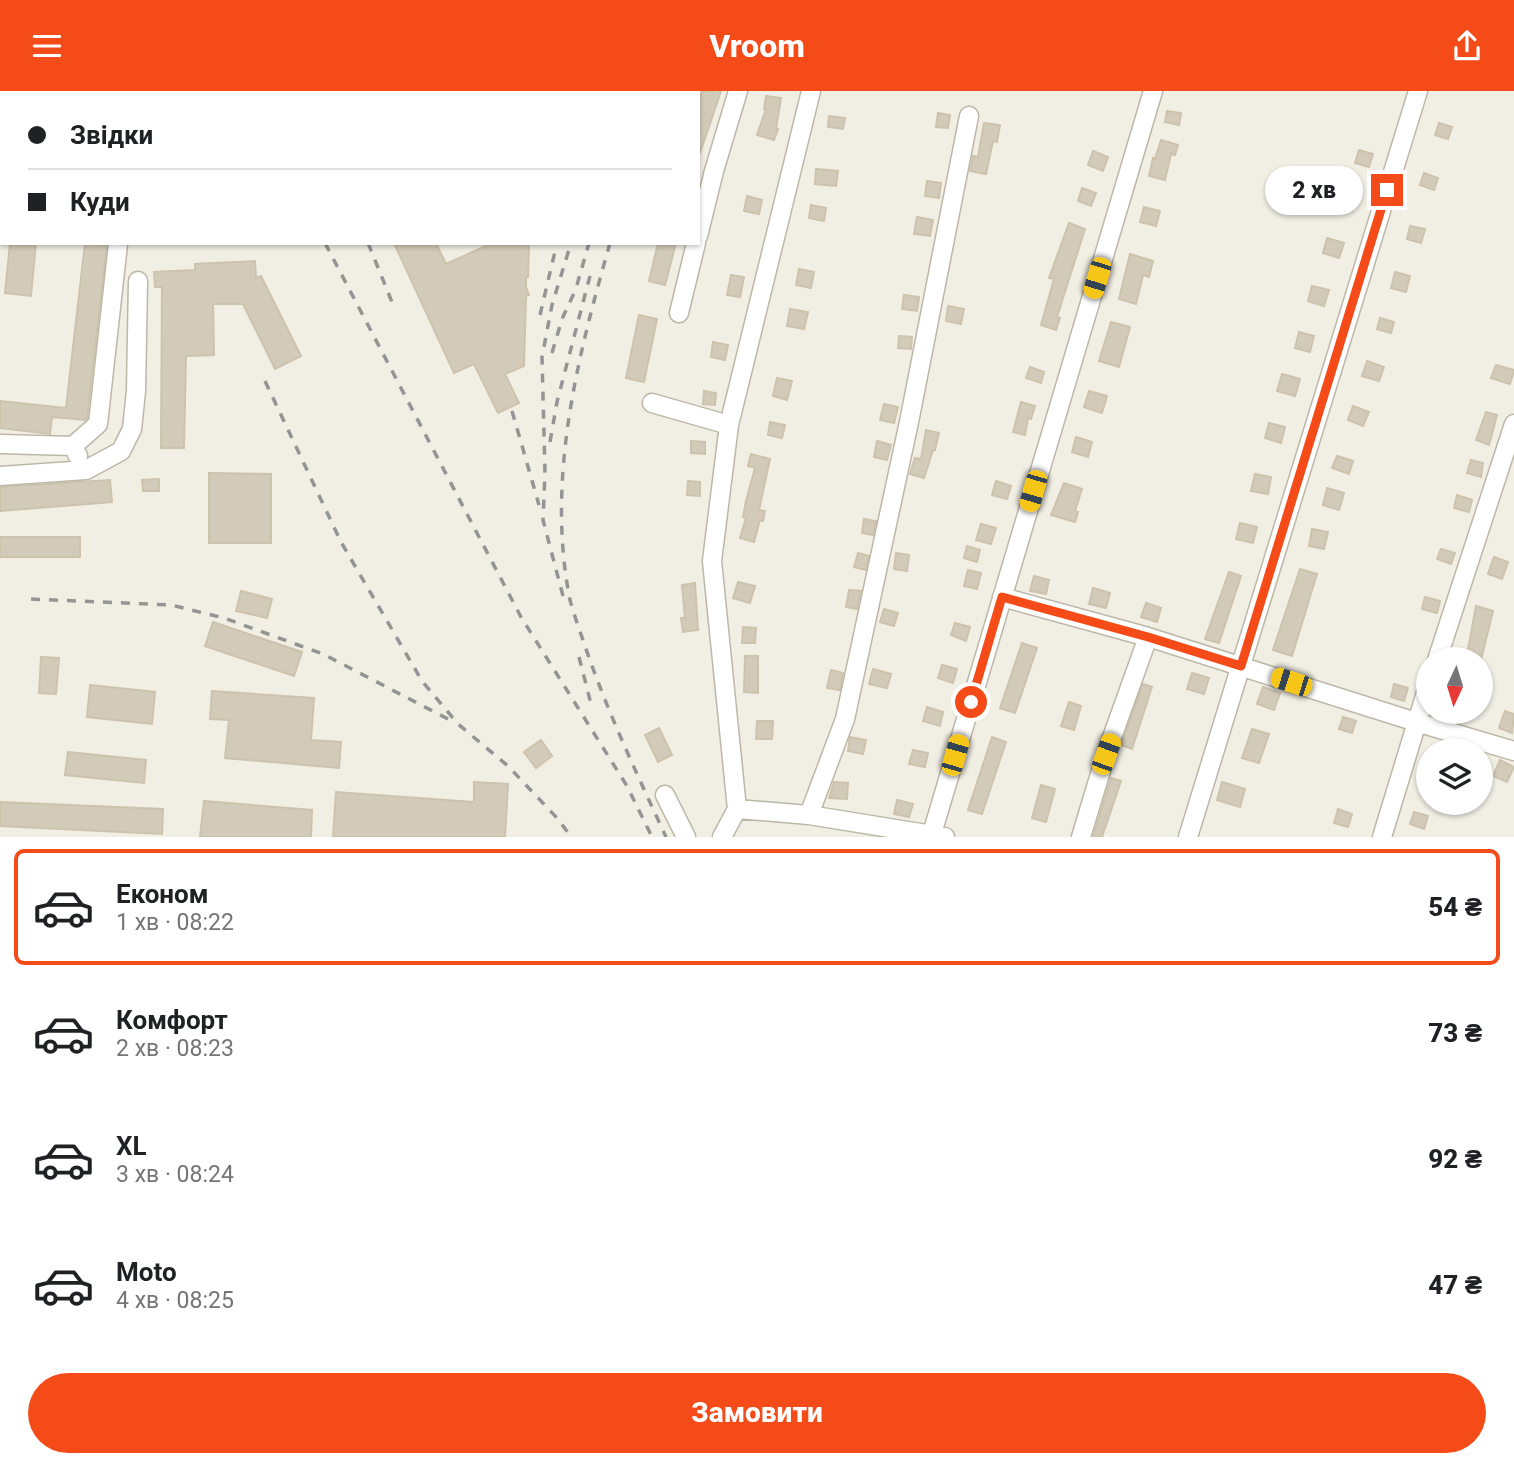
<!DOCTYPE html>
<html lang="uk">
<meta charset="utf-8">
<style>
:root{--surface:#fff;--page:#f6f6f6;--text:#202124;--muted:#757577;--line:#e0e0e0;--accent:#f54b18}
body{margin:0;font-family:Roboto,sans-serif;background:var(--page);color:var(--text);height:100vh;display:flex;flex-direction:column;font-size:26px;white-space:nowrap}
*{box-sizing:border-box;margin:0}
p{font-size:23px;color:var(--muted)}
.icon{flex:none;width:38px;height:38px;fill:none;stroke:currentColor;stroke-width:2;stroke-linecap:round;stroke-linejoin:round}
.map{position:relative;height:746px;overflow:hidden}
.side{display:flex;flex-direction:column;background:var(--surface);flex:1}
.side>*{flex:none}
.hud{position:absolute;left:0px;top:0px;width:700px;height:154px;box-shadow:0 2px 5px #0004;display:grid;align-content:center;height:154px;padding:0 28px;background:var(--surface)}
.needle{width:46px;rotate:184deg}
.tools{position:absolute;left:1416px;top:556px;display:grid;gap:14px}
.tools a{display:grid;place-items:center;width:77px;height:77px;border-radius:50%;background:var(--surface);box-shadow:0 2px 5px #0004;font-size:35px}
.end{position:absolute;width:32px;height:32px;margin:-16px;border:9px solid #f54b18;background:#fff;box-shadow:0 0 0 4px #fff}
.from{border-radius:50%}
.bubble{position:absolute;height:49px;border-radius:24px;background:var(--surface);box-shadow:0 2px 5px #0004;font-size:23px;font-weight:800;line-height:49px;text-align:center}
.car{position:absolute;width:21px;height:42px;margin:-21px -10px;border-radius:9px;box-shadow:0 0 5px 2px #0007;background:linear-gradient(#f5c518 24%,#345 0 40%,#f5c518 0 76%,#345 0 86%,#f5c518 0)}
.hud b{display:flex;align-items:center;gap:24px;height:66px;font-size:26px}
.hud b+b{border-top:2px solid var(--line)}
.hud i{width:18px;height:18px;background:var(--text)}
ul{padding:12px 0 0;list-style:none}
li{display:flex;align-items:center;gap:21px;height:116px;margin:0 14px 10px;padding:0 14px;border:4px solid transparent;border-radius:10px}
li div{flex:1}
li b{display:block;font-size:26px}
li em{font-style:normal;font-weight:800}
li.current{border-color:var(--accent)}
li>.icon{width:63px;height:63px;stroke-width:1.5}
.action{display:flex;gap:14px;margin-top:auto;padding:14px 28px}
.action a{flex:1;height:80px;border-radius:42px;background:var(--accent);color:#fff;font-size:28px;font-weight:800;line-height:80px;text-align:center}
header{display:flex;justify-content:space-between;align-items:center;height:91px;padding:0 28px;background:var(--accent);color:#fff;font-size:32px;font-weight:800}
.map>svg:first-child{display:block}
.building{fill:#d3cbba;stroke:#cdc3ad;stroke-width:2}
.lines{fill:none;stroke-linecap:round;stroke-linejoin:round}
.minor-casing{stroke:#bcb7a7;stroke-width:21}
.minor{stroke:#fff;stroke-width:18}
.rail{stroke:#949494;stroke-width:3.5;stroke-dasharray:9 9;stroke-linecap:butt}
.route{stroke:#f54b18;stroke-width:9}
</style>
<header><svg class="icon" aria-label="menu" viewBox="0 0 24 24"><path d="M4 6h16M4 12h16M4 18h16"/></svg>Vroom<svg class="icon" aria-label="share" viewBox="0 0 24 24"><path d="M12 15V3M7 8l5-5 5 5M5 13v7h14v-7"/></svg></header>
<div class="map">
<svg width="1514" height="746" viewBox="0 0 1514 746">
<rect width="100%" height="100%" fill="#f1eee4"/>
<path class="building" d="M702,0H721L700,62H698V12Z
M766,5L781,7L776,37L778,38L774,49L757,44L766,18H764Z
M1167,20L1181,22L1179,34L1165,31Z
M938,22L950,24L948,37L936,36Z
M829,25L845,27L843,38L828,36Z
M984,32L1000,34L997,51L993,50L986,83L970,80L973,65L978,66Z
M1439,32L1452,36L1448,48L1435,44Z
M1161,49L1178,54L1175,64L1171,63L1165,89L1149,85L1153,67L1155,68Z
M1359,59L1373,63L1369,76L1355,72Z
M1093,60L1108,66L1103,80L1088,74Z
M816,78L838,80L836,95L815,93Z
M1424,82L1438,87L1434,99L1420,94Z
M927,90L941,92L939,107L925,105Z
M1082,97L1096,102L1091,115L1078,110Z
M1343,100L1357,104L1352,120L1339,116Z
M747,105L762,109L759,123L744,120Z
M811,114L826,117L824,130L809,127Z
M1144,116L1160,120L1156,135L1140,131Z
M917,126L933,129L930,145L914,143Z
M1069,132L1085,138L1057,226L1060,227L1056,239L1041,234L1054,188L1049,187Z
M1410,135L1425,138L1421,152L1407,148Z
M1327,147L1344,152L1339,167L1323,162Z
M10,152H36L31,205L5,202Z
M85,152H107L87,327L85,329L52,326L50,343L0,337V310L66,317Z
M394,152H436L446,173L492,152H529L528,186H526V196L529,204L526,205L524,275L505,283L519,312L498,322L474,273L454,282Z
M658,152H676L665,194L649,190Z
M1130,163L1153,170L1149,186L1143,184L1136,213L1119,208Z
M255,170L256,187L261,185L301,265L275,278L243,213H213L214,264L186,265L184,357H161L162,196H155L154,181L195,179V173Z
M799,178L814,181L811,197L796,194Z
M1395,181L1410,185L1406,201L1391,197Z
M731,184L744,186L740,206L727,204Z
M1312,195L1329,199L1324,215L1308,210Z
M904,204L919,206L917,220L902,218Z
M948,215L964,218L961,233L946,230Z
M790,218L808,221L804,238L787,235Z
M639,224L657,228L644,291L626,287Z
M1380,227L1394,231L1391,242L1377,238Z
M1111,231L1130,236L1119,276L1099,270Z
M1299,241L1314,245L1310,261L1295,257Z
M899,245L912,246L911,258L898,257Z
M713,251L728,254L725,269L711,266Z
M1367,270L1384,276L1379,290L1362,285Z
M1496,274L1514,279L1510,293L1491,287Z
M1030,276L1044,281L1041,292L1026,287Z
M1282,283L1300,288L1295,305L1277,300Z
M777,287L792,290L787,309L773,305Z
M704,300L716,302L715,314L703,313Z
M1089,300L1107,305L1102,322L1084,316Z
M1021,311L1035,315L1031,328L1028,327L1025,344L1013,341Z
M884,313L898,316L894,332L880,329Z
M1353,315L1369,321L1363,335L1348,329Z
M1486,321L1497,324L1489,354L1476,349Z
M770,331L785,334L782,347L768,344Z
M1269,332L1285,336L1281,352L1265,347Z
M926,339L939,342L935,359H933L924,387L910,383L915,367L921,368Z
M1076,346L1092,351L1088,366L1072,361Z
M691,350L705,351V363L691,362Z
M877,350L891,354L887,369L874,366Z
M751,363L770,368L759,419L765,420L763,430L760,429L754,451L740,447L746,427L743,426L746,410L755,377L748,375Z
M1337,365L1353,370L1349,383L1332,377Z
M1471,369L1483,372L1481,386L1467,382Z
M209,382L271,383V452H209Z
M1255,383L1271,386L1268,403L1251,400Z
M159,388V400H143L142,389Z
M110,389L112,411L0,420V396Z
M688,390L700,391V405L687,404Z
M996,390L1011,395L1007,408L992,404Z
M1064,392L1082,398L1075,420L1078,421L1075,431L1051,424Z
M1327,397L1344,402L1339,419L1323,414Z
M1457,404L1472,409L1469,421L1454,417Z
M864,428L876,430L873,444L862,442Z
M1240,432L1257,436L1253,452L1236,448Z
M981,433L996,437L991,453L976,449Z
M1312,438L1328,441L1324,458L1309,455Z
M0,446H80V466H0Z
M967,455L980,459L977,471L964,467Z
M1441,458L1455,462L1451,473L1437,468Z
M858,462L869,465L866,479L854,476Z
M896,462L909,464L907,480L894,478Z
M1494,466L1508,471L1502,488L1488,483Z
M1300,478L1317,483L1292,565L1273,559Z
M968,479L981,482L977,498L964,495Z
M1229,481L1241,485L1219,552L1205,548Z
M1034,485L1049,489L1046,503L1030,500Z
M738,491L755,495L750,512L733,507Z
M695,492L698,539L683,541L681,527H685L682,494Z
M1093,497L1110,502L1106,517L1089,513Z
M849,499L861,500L857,518L846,516Z
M241,500L272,508L267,527L236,520Z
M1425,506L1440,510L1437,522L1422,518Z
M1146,512L1161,517L1157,531L1141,526Z
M1476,515L1493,520L1481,569H1466Z
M884,518L898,522L894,535L880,531Z
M213,531L302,561L294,585L205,555Z
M955,532L970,536L966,550L951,544Z
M743,536L756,537L755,552H742Z
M1022,552L1037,557L1015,622L1000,617Z
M745,565H758V602L744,601Z
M41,566L59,567L56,603L39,602Z
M942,574L957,578L953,592L938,587Z
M873,578L891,583L887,597L869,593Z
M831,579L843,582L840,599L827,597Z
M1192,582L1209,587L1204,603L1187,598Z
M1143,593L1152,596L1132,658L1121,654Z
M1394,593L1408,597L1404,610L1391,606Z
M90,594L155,601L152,633L87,626Z
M1263,596L1280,602L1274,619L1257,613Z
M212,600L314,607L311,649L341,651L339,677L225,667L229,629L210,628Z
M1069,611L1081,615L1074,639L1061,635Z
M927,616L943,621L940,635L923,630Z
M1505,620L1514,623L1512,642L1499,637Z
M1343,626L1356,630L1352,642L1339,638Z
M757,630H773L772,648H756Z
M659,637L672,664L658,671L645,644Z
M1252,638L1269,643L1259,672L1242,667Z
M850,646L866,649L863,663L848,660Z
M992,646L1006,651L982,723L968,719Z
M541,649L552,665L536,677L524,661Z
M913,659L928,662L925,676L909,673Z
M68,661L146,669L144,692L65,684Z
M1500,669L1514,676L1507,691L1493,685Z
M1111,687L1121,690L1102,746H1093Z
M474,691L508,693L505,746H333L336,701L474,711Z
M834,691L848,692L847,708L829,707Z
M1222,691L1245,698L1240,716L1217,709Z
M1041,694L1055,698L1046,731L1032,727Z
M897,709L913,713L909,726L894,723Z
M204,710L312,719L311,746H200Z
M0,711L163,718L162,743L0,735Z
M1338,718L1352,723L1348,736L1334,732Z
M1414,721L1428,725L1424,738L1410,733Z"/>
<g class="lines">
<defs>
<path id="minor" d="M319,0L320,2
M429,0L430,2
M550,2V0
M698,145L714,80L738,0
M679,222L696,152
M652,312L729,334
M0,353L73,355L78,365
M73,355L98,333L118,153
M0,385L86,379L121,360L132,338L136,300L138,190
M1002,506L1148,546L1416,631L1514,660
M1437,569L1514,333
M665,704L686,746
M737,718L809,724L945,746
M809,724L845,628L909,331L969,25
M722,746L737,718L712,470L729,334L811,0
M931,746L1153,0
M1081,746L1106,663L1148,546
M1188,746L1418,0
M1382,746L1428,595"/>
</defs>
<use href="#minor" class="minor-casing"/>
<use href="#minor" class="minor"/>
<path class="rail" d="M245,0L246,2
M286,0L287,2
M600,2L601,0
M616,2L617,0
M635,2V0
M653,2V0
M325,152L521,526L627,695L652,746
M368,152L394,216
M610,152C577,268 546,389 570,509C574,524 580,540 585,555C607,620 637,683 666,746
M577,194L589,152
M540,224L557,152
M552,262L562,228L575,200
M265,290L341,451L422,590L458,633L508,675L558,728L571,746
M512,320L539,414
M550,351L557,311L591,181
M563,505L543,429L545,382L542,266L552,214L571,152
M31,508L171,514L224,527L323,563L448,628
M579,566L591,613"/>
</g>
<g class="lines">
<path class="route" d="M971,611L1002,506L1148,546L1241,575L1387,99"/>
</g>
</svg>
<div class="tools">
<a><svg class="needle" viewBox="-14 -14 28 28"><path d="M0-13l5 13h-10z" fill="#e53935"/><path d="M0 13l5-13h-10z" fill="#757577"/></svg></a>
<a><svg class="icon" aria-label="layers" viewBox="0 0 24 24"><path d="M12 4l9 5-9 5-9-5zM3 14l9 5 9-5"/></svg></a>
</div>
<i class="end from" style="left:971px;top:611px"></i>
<i class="end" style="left:1387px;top:99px"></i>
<div class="bubble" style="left:1265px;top:75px;width:98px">2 хв</div>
<i class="car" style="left:1097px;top:187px;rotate:197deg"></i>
<i class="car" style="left:1033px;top:400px;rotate:196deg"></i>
<i class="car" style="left:1291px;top:591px;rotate:288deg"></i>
<i class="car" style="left:1106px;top:663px;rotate:20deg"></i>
<i class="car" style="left:955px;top:664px;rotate:16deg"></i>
<div class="hud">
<b><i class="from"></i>Звідки</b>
<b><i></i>Куди</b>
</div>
</div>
<section class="side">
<ul>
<li class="current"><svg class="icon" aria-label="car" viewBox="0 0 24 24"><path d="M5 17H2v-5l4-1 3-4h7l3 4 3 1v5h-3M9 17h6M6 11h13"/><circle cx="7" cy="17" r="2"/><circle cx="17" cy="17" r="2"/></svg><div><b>Економ</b><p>1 хв · 08:22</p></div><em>54 ₴</em></li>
<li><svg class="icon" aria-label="car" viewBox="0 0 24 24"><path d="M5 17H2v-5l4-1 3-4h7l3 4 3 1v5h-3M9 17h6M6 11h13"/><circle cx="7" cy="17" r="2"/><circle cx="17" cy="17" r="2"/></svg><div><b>Комфорт</b><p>2 хв · 08:23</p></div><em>73 ₴</em></li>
<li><svg class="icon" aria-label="car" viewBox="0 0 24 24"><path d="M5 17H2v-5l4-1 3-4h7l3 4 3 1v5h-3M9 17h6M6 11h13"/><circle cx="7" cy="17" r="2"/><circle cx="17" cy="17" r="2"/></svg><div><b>XL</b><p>3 хв · 08:24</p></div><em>92 ₴</em></li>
<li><svg class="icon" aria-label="car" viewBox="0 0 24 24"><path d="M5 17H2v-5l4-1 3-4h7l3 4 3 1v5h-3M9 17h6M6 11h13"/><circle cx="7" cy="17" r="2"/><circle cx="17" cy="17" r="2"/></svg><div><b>Moto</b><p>4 хв · 08:25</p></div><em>47 ₴</em></li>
</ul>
<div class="action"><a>Замовити</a></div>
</section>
